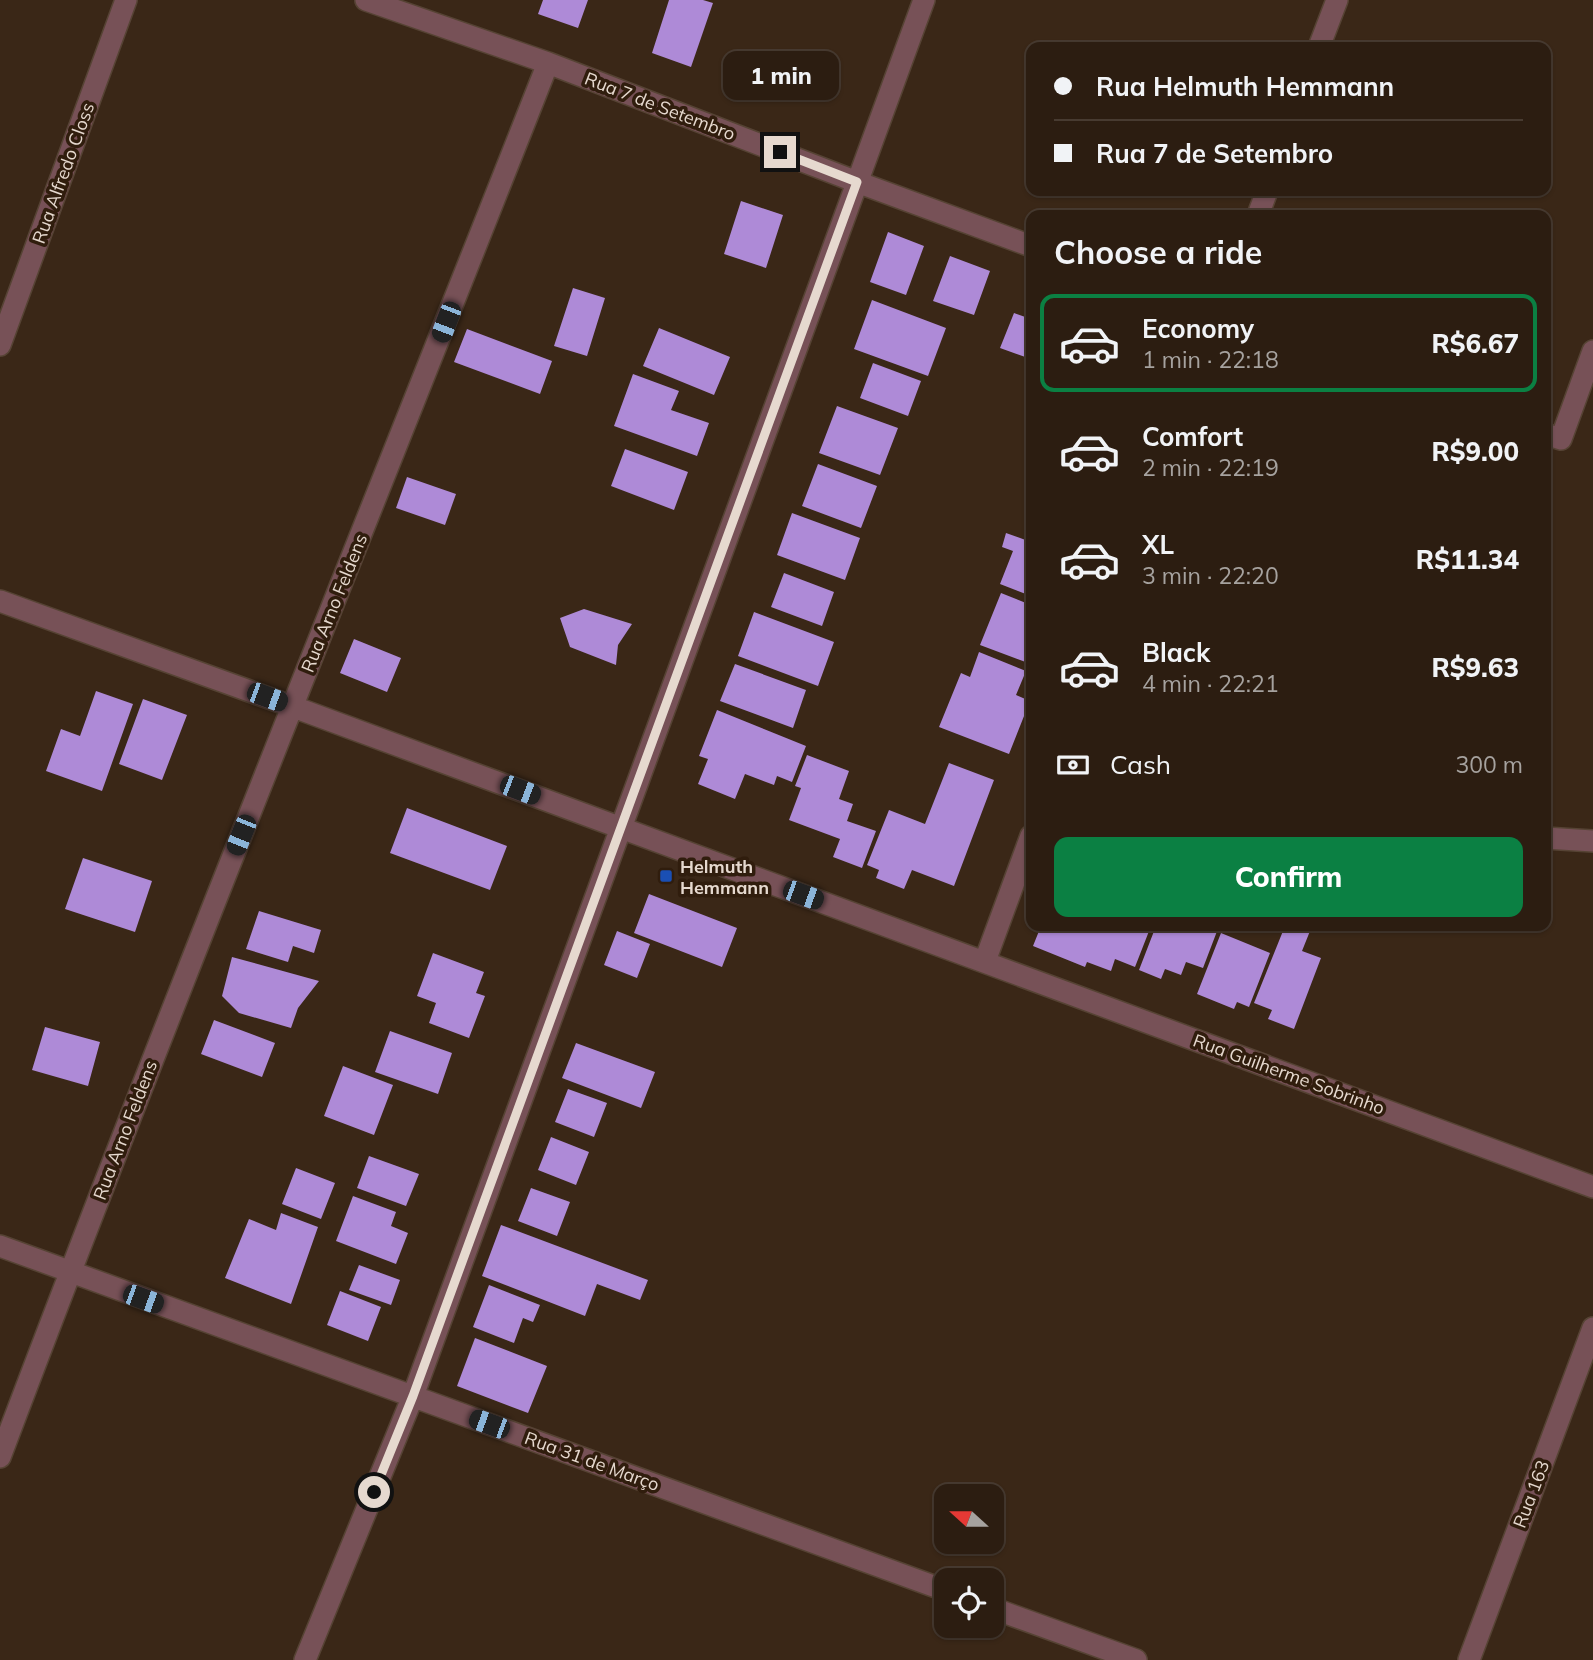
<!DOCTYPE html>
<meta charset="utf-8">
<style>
:root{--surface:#2c1d11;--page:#382a1f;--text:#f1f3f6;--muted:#a6a29f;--line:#483b31;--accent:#0b8043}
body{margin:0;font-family:Mulish,sans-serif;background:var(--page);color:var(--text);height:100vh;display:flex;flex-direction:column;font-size:26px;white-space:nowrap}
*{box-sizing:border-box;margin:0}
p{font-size:23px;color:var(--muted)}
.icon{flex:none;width:38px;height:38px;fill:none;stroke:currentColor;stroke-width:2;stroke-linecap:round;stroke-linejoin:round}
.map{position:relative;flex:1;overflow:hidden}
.details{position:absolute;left:1026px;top:210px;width:525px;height:721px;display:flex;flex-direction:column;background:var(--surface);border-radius:14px;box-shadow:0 2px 5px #0004,0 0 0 2px var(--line)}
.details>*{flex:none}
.banner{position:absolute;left:1026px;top:42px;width:525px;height:154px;border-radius:14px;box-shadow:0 2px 5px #0004,0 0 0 2px var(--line);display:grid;align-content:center;height:154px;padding:0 28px;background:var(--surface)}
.needle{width:46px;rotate:291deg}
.buttons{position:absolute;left:934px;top:1484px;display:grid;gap:14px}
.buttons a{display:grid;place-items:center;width:70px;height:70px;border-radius:14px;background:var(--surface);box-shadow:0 2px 5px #0004,0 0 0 2px var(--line);font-size:35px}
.end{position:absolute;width:32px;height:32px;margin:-16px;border:9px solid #e6d9cf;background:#111;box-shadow:0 0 0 4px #111}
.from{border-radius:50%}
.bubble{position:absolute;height:49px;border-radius:14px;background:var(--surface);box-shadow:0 2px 5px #0004,0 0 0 2px var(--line);font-size:23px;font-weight:800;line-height:49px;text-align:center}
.car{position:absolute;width:21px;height:42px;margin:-21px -10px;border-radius:9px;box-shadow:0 0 5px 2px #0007;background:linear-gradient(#222 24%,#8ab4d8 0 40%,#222 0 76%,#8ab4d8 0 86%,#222 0)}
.banner b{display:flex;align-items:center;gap:24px;height:66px;font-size:26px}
.banner b+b{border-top:2px solid var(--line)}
.banner i{width:18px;height:18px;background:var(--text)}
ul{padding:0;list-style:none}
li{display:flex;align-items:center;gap:21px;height:98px;margin:0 14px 10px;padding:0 14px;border:4px solid transparent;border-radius:14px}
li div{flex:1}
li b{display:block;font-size:26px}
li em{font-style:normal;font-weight:800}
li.selected{border-color:var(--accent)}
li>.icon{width:63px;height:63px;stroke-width:1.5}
h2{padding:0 28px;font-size:32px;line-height:84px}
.pay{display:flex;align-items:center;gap:18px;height:77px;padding:0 28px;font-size:26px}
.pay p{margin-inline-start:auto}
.cta{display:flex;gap:14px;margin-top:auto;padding:14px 28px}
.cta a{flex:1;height:80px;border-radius:14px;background:var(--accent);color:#fff;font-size:28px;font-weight:800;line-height:80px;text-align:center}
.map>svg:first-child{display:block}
.building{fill:#ae8ad7}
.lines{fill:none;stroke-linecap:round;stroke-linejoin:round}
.minor-casing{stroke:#564334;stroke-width:24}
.minor{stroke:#775157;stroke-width:21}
.route{stroke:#e6d9cf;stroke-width:9}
.transit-dot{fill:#1a4fb4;stroke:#301d0d;stroke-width:2.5}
.labels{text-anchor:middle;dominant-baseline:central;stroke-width:7;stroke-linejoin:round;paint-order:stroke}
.street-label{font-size:18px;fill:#e6d9cf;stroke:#301d0d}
.poi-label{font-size:18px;font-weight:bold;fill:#e6d9cf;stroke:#301d0d;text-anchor:start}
</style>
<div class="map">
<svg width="1593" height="1660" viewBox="0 0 1593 1660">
<rect width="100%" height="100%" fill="#3a2717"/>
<path class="building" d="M543,0H588L578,28L538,14Z
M669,0H703L713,3L691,67L652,53Z
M741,201L783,215L766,268L724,254Z
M888,232L924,246L906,295L870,282Z
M950,256L990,271L974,315L933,301Z
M573,288L605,298L587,356L554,346Z
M872,300L946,328L928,376L854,349Z
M1014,313L1031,319V359L1000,348Z
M659,328L730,357L714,395L643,366Z
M467,329L552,361L540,394L454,362Z
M873,363L921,381L908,416L860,398Z
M633,374L679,391L671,410L709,423L697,456L614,426Z
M837,406L898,428L880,475L819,453Z
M625,449L688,472L674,510L611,486Z
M818,464L877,486L861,528L802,506Z
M407,477L456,494L445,525L396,508Z
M792,513L860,538L845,580L777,555Z
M1006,533L1031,542V596L1000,584L1013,551L1002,547Z
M784,573L834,592L822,626L771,607Z
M1001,593L1031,605V664L980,645Z
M584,609L632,624L618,645L616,665L570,647L560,618Z
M754,612L834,642L818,686L738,656Z
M354,639L401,658L387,692L340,673Z
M979,652L1026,671L1016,695L1030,701L1009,754L939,727L961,673L970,677Z
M735,664L806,690L793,728L720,701Z
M96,691L133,704L102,791L46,771L61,729L80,736Z
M143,699L187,715L162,780L119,764Z
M717,710L806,746L792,782L777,776L774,785L745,774L735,799L698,784L708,759L699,756Z
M807,755L849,771L839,799L853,804L847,821L876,831L862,868L833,857L840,839L789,820L801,788L795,786Z
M949,763L994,780L954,886L912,870L904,889L876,878L879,870L867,865L889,810L925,824Z
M407,808L507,846L490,890L390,853Z
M83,858L152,881L135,932L65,909Z
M649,894L737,928L722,967L634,933Z
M259,911L321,930L314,953L293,946L288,962L246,949Z
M1041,926H1151L1135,967L1115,959L1111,971L1087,962L1085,967L1033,946Z
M1156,926H1219L1203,968L1186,962L1181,975L1165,969L1161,979L1139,970Z
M1285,926H1312L1302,951L1321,958L1294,1029L1268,1019L1272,1010L1254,1003Z
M617,931L650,944L637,978L604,965Z
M1221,933L1270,953L1249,1007L1237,1002L1234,1009L1197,994Z
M433,953L484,972L476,993L485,996L469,1038L429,1023L436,1003L417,996Z
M232,957L319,981L298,1008L291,1028L239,1013L222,996Z
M214,1020L275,1043L262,1077L201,1054Z
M45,1027L100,1042L88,1086L32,1070Z
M390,1031L452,1053L438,1094L375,1072Z
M576,1043L655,1072L641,1108L562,1078Z
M343,1066L393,1085L374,1135L324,1116Z
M568,1089L607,1103L594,1137L555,1122Z
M551,1137L589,1152L576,1185L538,1170Z
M369,1156L419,1174L406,1206L357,1188Z
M296,1168L335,1183L321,1219L282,1204Z
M531,1188L570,1202L557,1236L518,1221Z
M353,1196L396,1212L391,1226L408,1233L396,1264L336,1241Z
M281,1213L318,1227L291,1304L225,1278L249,1219L276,1230Z
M501,1225L648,1280L640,1300L597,1284L585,1316L482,1276Z
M359,1265L400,1280L391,1305L349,1290Z
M489,1285L540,1305L533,1322L523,1318L514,1343L473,1327Z
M340,1291L381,1307L368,1341L327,1325Z
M475,1338L547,1366L528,1413L457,1386Z"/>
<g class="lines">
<defs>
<path id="minor" d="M366,0L548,63L857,182L1031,246
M1319,47L1337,0
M1258,215L1267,191
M0,345L126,0
M1545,434L1561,439L1593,351
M0,601L291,706L1593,1187
M1545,838L1593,841
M985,961L1031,836
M0,1246L947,1591
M0,1457C176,990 365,528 548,63
M992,1608L1136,1660
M305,1660L413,1396L924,0
M1469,1660L1593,1328"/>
</defs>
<use href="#minor" class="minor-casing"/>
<use href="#minor" class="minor"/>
</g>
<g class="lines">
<path class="route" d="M374,1492L413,1396L857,182L780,152"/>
</g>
<rect class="transit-dot" x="659" y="869" width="14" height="14" rx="3.5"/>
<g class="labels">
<g class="street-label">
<text transform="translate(660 106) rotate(21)">Rua 7 de Setembro</text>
<text transform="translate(63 173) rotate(-70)">Rua Alfredo Closs</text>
<text transform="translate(334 603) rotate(-68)">Rua Arno Feldens</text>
<text transform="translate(1289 1074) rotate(20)">Rua Guilherme Sobrinho</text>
<text transform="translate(125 1130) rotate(-69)">Rua Arno Feldens</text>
<text transform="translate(592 1461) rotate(20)">Rua 31 de Março</text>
<text transform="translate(1531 1494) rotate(-69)">Rua 163</text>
</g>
<g class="poi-label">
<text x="680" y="866">Helmuth<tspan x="680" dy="21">Hemmann</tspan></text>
</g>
</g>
</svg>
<div class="buttons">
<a><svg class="needle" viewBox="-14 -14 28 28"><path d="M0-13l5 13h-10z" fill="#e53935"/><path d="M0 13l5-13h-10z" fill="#a6a29f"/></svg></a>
<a><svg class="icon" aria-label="locate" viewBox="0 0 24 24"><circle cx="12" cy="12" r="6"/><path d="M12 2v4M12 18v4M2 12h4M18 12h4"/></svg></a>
</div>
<i class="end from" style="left:374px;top:1492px"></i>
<i class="end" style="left:780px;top:152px"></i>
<div class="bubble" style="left:723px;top:51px;width:116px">1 min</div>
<i class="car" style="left:446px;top:322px;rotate:201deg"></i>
<i class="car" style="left:267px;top:697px;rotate:110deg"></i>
<i class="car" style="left:520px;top:790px;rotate:111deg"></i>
<i class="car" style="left:241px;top:835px;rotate:202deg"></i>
<i class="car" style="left:803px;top:895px;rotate:110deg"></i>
<i class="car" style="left:143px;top:1299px;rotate:110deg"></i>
<i class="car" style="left:489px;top:1424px;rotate:290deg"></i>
<div class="banner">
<b><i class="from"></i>Rua Helmuth Hemmann</b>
<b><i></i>Rua 7 de Setembro</b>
</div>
<section class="details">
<h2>Choose a ride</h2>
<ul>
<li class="selected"><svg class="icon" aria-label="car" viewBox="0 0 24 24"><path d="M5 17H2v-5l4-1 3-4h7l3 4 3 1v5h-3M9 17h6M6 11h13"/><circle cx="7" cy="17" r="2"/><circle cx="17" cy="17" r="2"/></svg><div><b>Economy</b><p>1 min · 22:18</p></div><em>R$6.67</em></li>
<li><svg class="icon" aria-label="car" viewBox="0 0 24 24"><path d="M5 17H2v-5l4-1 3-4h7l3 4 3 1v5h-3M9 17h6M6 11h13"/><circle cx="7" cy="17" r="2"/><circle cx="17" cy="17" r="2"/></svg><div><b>Comfort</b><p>2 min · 22:19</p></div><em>R$9.00</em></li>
<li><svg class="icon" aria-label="car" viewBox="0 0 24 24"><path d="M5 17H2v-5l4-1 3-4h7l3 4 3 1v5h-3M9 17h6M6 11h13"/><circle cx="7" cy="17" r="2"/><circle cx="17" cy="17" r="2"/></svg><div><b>XL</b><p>3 min · 22:20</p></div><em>R$11.34</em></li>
<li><svg class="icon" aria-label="car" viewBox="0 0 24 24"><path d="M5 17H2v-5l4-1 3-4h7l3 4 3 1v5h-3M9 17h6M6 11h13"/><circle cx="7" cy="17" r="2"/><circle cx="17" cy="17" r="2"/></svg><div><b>Black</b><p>4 min · 22:21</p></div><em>R$9.63</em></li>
</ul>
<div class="pay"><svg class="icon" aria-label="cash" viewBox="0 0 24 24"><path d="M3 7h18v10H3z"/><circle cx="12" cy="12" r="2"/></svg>Cash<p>300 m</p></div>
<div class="cta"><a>Confirm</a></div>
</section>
</div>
